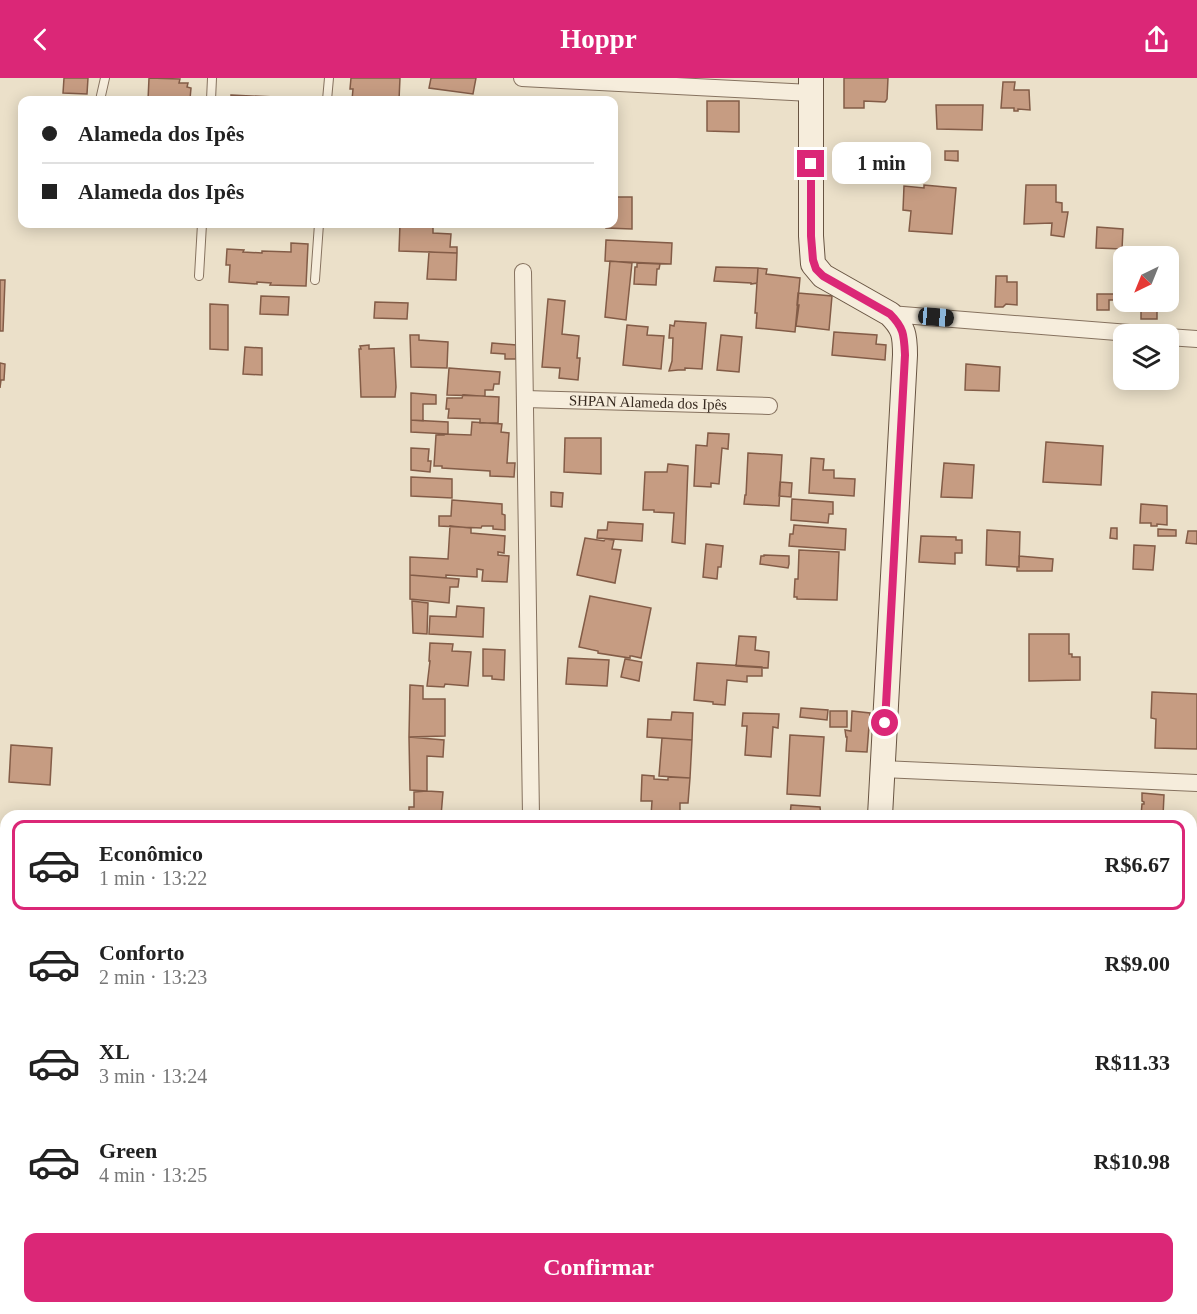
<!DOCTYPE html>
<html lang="pt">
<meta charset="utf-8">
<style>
:root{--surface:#fff;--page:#f2f2f2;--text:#222;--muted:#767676;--line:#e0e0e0;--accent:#db2777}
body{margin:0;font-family:Georgia,serif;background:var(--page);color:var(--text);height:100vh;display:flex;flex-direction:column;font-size:22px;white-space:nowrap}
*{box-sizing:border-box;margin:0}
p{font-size:20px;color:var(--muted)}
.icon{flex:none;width:33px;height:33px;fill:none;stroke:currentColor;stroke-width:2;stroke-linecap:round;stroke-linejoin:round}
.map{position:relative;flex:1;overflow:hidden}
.sheet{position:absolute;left:0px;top:732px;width:1197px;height:504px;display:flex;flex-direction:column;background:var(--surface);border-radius:18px 18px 0 0;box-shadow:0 3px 15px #0003}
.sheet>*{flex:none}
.guide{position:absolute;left:18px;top:18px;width:600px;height:132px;border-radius:12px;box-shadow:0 3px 15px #0003;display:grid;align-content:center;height:132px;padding:0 24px;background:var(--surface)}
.needle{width:39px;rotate:223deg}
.buttons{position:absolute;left:1113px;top:168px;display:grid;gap:12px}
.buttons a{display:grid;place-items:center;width:66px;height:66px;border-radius:12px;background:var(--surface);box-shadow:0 3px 15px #0003;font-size:30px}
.end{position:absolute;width:27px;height:27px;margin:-14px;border:8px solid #db2777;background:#fff;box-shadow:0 0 0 3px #fff}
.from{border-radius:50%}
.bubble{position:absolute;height:42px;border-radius:12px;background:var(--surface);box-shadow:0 3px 15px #0003;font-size:20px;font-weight:700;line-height:42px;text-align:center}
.car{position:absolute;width:18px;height:36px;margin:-18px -9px;border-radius:8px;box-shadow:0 0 4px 2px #0007;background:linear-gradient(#222 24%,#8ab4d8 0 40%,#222 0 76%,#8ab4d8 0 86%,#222 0)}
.guide b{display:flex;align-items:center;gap:21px;height:57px;font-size:22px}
.guide b+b{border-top:2px solid var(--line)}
.guide i{width:15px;height:15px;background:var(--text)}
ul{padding:10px 0 0;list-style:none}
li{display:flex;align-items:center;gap:18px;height:90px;margin:0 12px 9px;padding:0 12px;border:3px solid transparent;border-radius:12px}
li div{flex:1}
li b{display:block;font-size:22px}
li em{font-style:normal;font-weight:700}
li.current{border-color:var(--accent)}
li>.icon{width:54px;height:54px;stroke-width:1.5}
.action{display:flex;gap:12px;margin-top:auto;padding:12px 24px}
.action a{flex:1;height:69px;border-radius:12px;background:var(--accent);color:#fff;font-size:24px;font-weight:700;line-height:69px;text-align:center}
header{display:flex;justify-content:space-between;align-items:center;height:78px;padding:0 24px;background:var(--accent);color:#fff;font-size:27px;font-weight:700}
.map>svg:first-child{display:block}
.building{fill:#c69c82;stroke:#835c47;stroke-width:1.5}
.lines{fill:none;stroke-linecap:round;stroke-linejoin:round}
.lane-casing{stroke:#86725f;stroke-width:10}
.street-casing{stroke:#86725f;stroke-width:18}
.secondary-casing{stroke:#685442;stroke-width:26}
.lane{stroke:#f6eddc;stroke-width:8}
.street{stroke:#f6eddc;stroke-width:16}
.secondary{stroke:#f6eddc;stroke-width:24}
.route{stroke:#db2777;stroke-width:8}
.labels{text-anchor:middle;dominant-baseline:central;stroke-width:4.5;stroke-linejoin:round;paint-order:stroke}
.street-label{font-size:15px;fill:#382b21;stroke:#f3ead8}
</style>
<header><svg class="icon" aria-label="back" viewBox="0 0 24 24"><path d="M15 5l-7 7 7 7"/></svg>Hoppr<svg class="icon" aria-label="share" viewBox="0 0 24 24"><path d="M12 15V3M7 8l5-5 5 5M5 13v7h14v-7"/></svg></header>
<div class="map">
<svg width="1197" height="1236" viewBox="0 0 1197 1236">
<rect width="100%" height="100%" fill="#ebe0c9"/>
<path class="building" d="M64,0H88L87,16L63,15Z
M149,0L180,1L179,5H188L187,9L191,10L190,21H194V22H148Z
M351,0H400L399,22H352L353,11H350Z
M431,0H476L473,16L429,10Z
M844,0H888L887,21L885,24L864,23V30H844Z
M1003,4H1015L1014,12H1029L1030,32L1018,31V33H1014V30H1001Z
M231,17L275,19V22H231Z
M707,23H739V54L707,53Z
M936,27H983L982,52L937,51Z
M945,73H958V83L945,82Z
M924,107L956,110L952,156L909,153L911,133L903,132L904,108L924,110Z
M1026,107H1056V124L1062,125V134H1068L1064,159L1051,157L1052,145L1024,146Z
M614,119H632V151L606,150V146H614Z
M400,146L433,148V155L451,156L450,169H457V175L399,173Z
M1097,149L1123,151L1122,171L1096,170Z
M606,162L672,165L671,186L605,183Z
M291,165L308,166L306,208L270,207L271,205L257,204V206L229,204L230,187H226L227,171L244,172L243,174L262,175V173L291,174Z
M429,174L457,175L456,202L427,201Z
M610,183L632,185L626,242L605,239Z
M637,185L660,186L659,191H657L656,207L634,206L635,189H637Z
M716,189L758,190L757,205L751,206V205L714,203Z
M758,190L767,191L766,196L800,200L795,254L756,250L757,235H755Z
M996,198H1007V204H1017V227L1006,226L1003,229H995Z
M0,202H5L3,253H0Z
M798,215L832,218L829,252L796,248L799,227H797Z
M1097,216H1120V222H1109V232H1097Z
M261,218L289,219L288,237L260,236Z
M548,221L565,223L562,256L579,258L577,280H580L578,302L559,300L560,290L542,289Z
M375,224L408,225L407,241L374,240Z
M1141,224H1144V230L1157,231V241H1141Z
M210,226L228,227V272L210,271Z
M675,243L706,245L702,291L685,290V292H678L669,293L672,283L673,260H669L670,247L674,248Z
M627,247L648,249L647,257L664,258L661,291L623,287Z
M834,254L877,257L876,266L886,267L885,282L832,277Z
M410,257H419V262L448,264L447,290L411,289Z
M721,257L742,259L739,294L717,292Z
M492,265L516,267V281H505V276L491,275Z
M369,267V271L394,270L396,309L395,319H361L359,271H361L360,268Z
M245,269L262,270V297L243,296Z
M0,285L5,286L4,302H1L0,310Z
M966,286L1000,289L999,313L965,312Z
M449,290L500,294L499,306H494L493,312H485V318L447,317Z
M411,315L436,317V326H423V343L411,342Z
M463,317L499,319L498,345H480V341L448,340L449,331H446L447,320H462Z
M411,342L448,344V356L411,354Z
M472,344L502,346L501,354L509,355L507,385H515L514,399L490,398V393L442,390V388H434L436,357H444V356L471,357Z
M708,355L729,356L728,371L722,370L719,406L711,405V409L694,408L696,367L707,368Z
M565,360H601V396L564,394Z
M1046,364L1103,368L1101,407L1043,404Z
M411,370L429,371L428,383H431L430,394L411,392Z
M748,375L782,377L779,428L744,426L745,417H746Z
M811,380L824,381L823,392H834V400L855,401L854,418L809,415Z
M944,385L974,387L972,420L941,419Z
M668,386L688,388L685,466L672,464L674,435L654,434V432H643L645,394H667Z
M411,399L452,401V420L411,418Z
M780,404L792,405L791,419L779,418Z
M551,414L563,415L562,429L551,428Z
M792,421L833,424V436H829L828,445L791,442Z
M452,422L502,426V436L505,437V452L493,451V448H482L481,450L439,448V438H451Z
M1141,426L1167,428V447L1157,446V448H1151V445H1140Z
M608,444L643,446L642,463L597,460L598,452H607Z
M794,447L846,451L845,472L789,468L790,456H793Z
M450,448L471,450V455L505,458L504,475L498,474V477L509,478L507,504L482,503L483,492L477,491V499L446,497V500L410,497V479L448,481Z
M1111,450H1117V461L1110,460Z
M1158,451L1176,452V458H1158Z
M987,452L1020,454L1019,489L986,487Z
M1188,453H1197V466L1186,465Z
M921,458L956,459V462H962V475H955V486L919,484Z
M585,460L604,463L605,461L614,462L612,471L621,472L615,505L577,497Z
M706,466L723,468L721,489H718L717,501L703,499Z
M1134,467L1155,468L1153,492L1133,491Z
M799,472L839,474L837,522L797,521V519H794L795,501H798Z
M764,477L789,478V486L788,490L760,486L761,478H764Z
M1019,478L1053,481L1052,493H1017V489H1019Z
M410,497L459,501L458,509H450L449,525L410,521Z
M590,518L651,530L641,580L632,578H630V580L598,575V573L579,569Z
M412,523L428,525L427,556L413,555Z
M457,528L484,530L483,559L429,556L430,538L456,539Z
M1029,556H1069V576H1072V579H1080V602L1029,603Z
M739,558L756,559L755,572L769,574L768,590L736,588Z
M430,565L453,566L452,573L471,574L468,608L445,606L444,609L427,608L430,583H429Z
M483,571L505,572L504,602L492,601V598H483Z
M568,580L609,582L607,608L566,606Z
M625,581L642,584L639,603L621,599Z
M697,585L762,589V598H747V604L727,602L725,627L713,626V624L694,622Z
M410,607L423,608V621H445V658L409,659Z
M1152,614L1197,616V671L1155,670L1156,641L1151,640Z
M801,630L828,632L827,642L800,639Z
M830,633H847V649H830Z
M852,633L870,635L867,674L846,673L847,659H846L845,652L851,653Z
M672,634L693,635L692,662L647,659L648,641L671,642Z
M743,635L779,636L778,650L773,649L771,679L745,677L747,648H742Z
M790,657L824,659L820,718L787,716Z
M409,659L444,662L443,679L427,678V713L410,712Z
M662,660L692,662L690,700L659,698Z
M11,667L52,670L50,707L9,704Z
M642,697L654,698V701L668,702V699L690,700L688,725H680V738H651L652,723H641Z
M427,713L443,714L441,738H409V729H414V714Z
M1142,715L1164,717L1163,738H1141L1142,726H1144V724L1142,723Z
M791,727L820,729L821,738H790Z
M1193,816H1197V823H1194L1193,839H1191V823H1193Z
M0,857L6,858V906H0Z
M1191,1057L1197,1058V1077H1191Z
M610,1230H633V1236H610Z
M633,1230H686L685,1236H633Z
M869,1230L940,1234V1236H868Z
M948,1230H989V1235L997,1236H948Z
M1012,1230H1055V1236H1030V1235L1011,1234Z
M1122,1230H1147L1146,1236H1122Z"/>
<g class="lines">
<defs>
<path id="lane" d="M100,22L105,0
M211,22L212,0
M327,22L329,0
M199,198L202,146
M315,202L319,146"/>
<g id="street">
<path d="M522,0L811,15"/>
<path d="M523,194L531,738"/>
<path d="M890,236L1142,256"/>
<path d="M1168,259L1197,261"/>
<path id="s1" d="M525,321L769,328"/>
<path d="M882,691L1197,705"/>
<path d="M1191,1167H1197"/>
<path d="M299,1236V1230"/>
<path d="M524,1236V1230"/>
<path d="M739,1236V1230"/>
<path d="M856,1236V1230"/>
</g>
<path id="secondary" d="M811,0V158L813,186L823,198L890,236C904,250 905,257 905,277L880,738
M0,838H6"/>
</defs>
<use href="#lane" class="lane-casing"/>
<use href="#street" class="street-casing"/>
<use href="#secondary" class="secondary-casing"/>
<use href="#lane" class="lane"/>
<use href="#street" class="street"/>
<use href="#secondary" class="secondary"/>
</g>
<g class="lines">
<path class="route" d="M811,86V158L813,182L816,191L823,198L890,236C904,250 904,257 905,277L885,645"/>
</g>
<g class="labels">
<g class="street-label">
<text stroke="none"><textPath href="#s1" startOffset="123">SHPAN Alameda dos Ipês</textPath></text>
</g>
</g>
</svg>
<div class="buttons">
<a><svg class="needle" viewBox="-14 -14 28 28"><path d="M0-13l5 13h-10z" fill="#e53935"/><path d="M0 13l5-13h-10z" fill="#767676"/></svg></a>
<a><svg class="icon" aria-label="layers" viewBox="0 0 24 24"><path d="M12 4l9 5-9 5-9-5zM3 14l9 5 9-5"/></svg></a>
</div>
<i class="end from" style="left:885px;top:645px"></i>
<i class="end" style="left:811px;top:86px"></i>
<div class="bubble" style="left:832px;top:64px;width:99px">1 min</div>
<i class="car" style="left:936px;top:239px;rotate:95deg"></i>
<div class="guide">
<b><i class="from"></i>Alameda dos Ipês</b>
<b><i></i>Alameda dos Ipês</b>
</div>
<section class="sheet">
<ul>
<li class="current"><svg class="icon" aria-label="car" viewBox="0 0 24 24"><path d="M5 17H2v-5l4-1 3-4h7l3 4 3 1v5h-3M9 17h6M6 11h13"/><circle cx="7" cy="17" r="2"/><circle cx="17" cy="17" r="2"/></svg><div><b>Econômico</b><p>1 min · 13:22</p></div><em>R$6.67</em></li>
<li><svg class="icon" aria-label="car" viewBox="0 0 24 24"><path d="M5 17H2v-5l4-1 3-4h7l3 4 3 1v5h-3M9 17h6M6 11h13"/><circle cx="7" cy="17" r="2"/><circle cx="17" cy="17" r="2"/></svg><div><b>Conforto</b><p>2 min · 13:23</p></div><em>R$9.00</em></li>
<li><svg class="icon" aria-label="car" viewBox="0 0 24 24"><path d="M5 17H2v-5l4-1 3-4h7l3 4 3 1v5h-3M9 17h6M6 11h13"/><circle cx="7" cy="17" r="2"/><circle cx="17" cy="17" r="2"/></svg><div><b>XL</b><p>3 min · 13:24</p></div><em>R$11.33</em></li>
<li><svg class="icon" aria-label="car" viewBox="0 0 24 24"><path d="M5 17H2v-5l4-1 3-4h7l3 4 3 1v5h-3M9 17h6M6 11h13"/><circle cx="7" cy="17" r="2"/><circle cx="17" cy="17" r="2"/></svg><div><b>Green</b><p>4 min · 13:25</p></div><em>R$10.98</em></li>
</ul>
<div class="action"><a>Confirmar</a></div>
</section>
</div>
